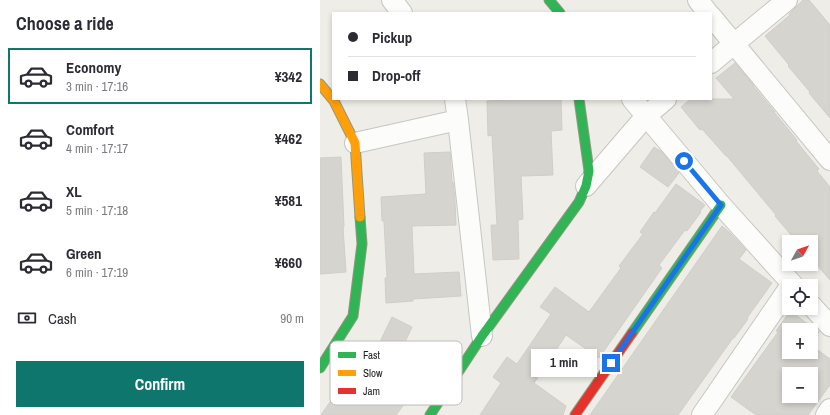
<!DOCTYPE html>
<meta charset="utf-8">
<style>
:root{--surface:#fff;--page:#f7f7f7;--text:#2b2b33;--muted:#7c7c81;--line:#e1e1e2;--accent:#0f766e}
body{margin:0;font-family:"Archivo Narrow",sans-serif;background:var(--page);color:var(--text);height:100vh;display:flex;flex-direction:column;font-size:15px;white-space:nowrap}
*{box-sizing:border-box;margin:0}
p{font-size:13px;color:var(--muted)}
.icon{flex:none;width:22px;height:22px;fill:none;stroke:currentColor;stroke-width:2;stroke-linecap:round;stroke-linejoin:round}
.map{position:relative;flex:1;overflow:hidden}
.drawer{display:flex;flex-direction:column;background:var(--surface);width:320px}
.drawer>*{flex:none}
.banner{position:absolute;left:12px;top:12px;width:380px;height:88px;border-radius:0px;box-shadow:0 2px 6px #0003;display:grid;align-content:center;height:88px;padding:0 16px;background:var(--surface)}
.needle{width:26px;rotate:50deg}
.fabs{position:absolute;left:462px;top:235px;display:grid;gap:8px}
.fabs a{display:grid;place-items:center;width:36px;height:36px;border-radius:0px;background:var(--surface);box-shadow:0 2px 6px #0003;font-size:20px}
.end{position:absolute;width:18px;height:18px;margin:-9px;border:5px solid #1a73e8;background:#fff;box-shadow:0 0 0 2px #fff}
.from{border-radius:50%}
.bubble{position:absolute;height:28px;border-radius:0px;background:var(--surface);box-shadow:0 2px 6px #0003;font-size:13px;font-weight:700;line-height:28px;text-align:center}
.banner b{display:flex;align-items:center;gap:14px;height:38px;font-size:15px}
.banner b+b{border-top:1px solid var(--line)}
.banner i{width:10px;height:10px;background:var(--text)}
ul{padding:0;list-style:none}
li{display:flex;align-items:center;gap:12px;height:56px;margin:0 8px 6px;padding:0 8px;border:2px solid transparent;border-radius:0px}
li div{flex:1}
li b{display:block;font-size:15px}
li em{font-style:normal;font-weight:700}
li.current{border-color:var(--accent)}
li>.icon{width:36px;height:36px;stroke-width:1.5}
h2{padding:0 16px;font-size:18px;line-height:48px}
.pay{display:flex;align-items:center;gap:10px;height:44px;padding:0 16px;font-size:15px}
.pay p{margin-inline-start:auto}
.primary-button{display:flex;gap:8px;margin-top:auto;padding:8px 16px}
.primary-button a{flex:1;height:46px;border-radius:0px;background:var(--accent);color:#fff;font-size:16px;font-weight:700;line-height:46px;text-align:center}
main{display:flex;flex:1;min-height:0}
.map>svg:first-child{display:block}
.building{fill:#d6d4cf;stroke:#d1cec8;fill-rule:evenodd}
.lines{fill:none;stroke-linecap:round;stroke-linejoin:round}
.street-casing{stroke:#c6c6c3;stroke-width:22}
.fast-casing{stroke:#93987e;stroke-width:11}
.slow-casing{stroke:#93987e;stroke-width:11}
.jam-casing{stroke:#93987e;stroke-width:11}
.street{stroke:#fcfcfb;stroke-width:20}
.fast{stroke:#30b455;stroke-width:9}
.slow{stroke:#ff9f0a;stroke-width:9}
.jam{stroke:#e5322d;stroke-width:9}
.route{stroke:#1a73e8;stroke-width:5}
.key{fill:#fff;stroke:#bcbcbc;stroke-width:1}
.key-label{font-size:11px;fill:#1f1f1f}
</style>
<main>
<section class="drawer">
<h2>Choose a ride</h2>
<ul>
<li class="current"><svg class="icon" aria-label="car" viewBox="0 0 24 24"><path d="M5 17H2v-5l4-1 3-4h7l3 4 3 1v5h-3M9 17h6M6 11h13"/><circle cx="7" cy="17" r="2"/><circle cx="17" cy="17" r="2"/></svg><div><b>Economy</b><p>3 min · 17:16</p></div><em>¥342</em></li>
<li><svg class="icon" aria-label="car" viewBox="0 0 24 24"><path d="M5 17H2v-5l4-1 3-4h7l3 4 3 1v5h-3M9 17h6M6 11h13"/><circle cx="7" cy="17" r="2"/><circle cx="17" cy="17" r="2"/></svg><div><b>Comfort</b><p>4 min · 17:17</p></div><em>¥462</em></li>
<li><svg class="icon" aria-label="car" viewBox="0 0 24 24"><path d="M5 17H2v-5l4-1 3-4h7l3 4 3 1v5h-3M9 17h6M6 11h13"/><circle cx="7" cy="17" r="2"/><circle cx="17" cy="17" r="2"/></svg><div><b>XL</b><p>5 min · 17:18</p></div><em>¥581</em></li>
<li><svg class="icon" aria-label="car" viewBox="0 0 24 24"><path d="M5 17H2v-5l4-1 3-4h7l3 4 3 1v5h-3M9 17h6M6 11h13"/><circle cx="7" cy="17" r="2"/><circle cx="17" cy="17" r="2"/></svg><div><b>Green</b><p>6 min · 17:19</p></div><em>¥660</em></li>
</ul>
<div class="pay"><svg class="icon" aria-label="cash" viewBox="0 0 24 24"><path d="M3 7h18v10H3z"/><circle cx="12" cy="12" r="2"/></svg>Cash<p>90 m</p></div>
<div class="primary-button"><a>Confirm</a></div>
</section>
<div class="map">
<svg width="510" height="415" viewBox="0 0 510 415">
<rect width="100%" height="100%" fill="#eeede7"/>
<path class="building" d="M483,0H489L510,25V118L489,93L490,92L468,66L469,65L445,36L470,15L469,14Z
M415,63L434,86H433L455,112H454L477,140L476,141L499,169L497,171L510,187V280L491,258V242H477L455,216L456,215L406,155V156L382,129L380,130L361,107L371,99H414L396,78Z
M213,99H241L242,130L231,131L233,175L201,176L203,219L198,220L199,259L173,260L171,225H177L172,135L168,136L167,101Z
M334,147L342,152L359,173L348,187L320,167Z
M130,152L132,182H133L135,201L136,225L92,226L94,274L139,272L141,296L93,299V301L66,303L65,278H67L64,221H62L61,197L106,194L104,153Z
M21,157L24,227H23L26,272L0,274V158Z
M356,184L385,205L380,211L381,212L367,231L365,230L339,265L342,268L279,358L246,335L214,383L246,406L243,415H160L181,383L173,377L187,357L197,364L231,314L220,307L235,287L269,312L301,268L299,266L323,234L320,232L334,212L335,213Z
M402,226L410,233L426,250L419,259L452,283L427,318L428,319L414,338H413L358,415H270Z
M470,311L499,332L491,342V330H469V352H491V345L510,359V385L488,415H436L411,397L458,332L456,331ZM469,374H491V396H469Z
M72,317L92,327L80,353L78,352L56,382L85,403L76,415H1L49,345L56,350Z"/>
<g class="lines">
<defs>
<path id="street" d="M72,0L82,13
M378,0L388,13
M391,16L510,160
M391,63L467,0
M135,99L138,120L162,336
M312,99L401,205L474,286
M35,143L138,120
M266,186L326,116L346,99
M491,305L510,326
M382,415L469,288
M506,415L510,409"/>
<path id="fast" d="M229,0L240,13
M312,333L401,205
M0,368L33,316L42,244L40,217
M110,415L162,336L259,202L266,186L269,171L259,99"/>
<path id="slow" d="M0,84L14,101L35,143L40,217"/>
<path id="jam" d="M255,415L312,333"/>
</defs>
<use href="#street" class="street-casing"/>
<use href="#fast" class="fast-casing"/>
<use href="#slow" class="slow-casing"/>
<use href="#jam" class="jam-casing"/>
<use href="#street" class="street"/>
<use href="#fast" class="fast"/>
<use href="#slow" class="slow"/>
<use href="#jam" class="jam"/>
</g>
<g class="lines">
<path class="route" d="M291,363L401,205L364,161"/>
</g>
<rect x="10" y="341" width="132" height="64" rx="6" class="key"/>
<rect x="18" y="352" width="18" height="6" fill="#30b455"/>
<rect x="18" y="370" width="18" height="6" fill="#ff9f0a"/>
<rect x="18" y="388" width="18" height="6" fill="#e5322d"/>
<g class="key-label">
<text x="43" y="359">Fast</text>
<text x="43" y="377">Slow</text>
<text x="43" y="395">Jam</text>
</g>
</svg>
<div class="fabs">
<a><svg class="needle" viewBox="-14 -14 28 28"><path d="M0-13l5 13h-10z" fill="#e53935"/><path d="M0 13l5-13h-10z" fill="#7c7c81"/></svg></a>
<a><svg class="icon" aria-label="locate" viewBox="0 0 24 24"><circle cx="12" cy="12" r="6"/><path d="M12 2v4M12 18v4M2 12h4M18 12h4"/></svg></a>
<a>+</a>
<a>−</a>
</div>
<i class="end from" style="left:364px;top:161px"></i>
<i class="end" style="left:291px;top:363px"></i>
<div class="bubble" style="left:211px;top:349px;width:66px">1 min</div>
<div class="banner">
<b><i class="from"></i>Pickup</b>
<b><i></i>Drop-off</b>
</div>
</div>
</main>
